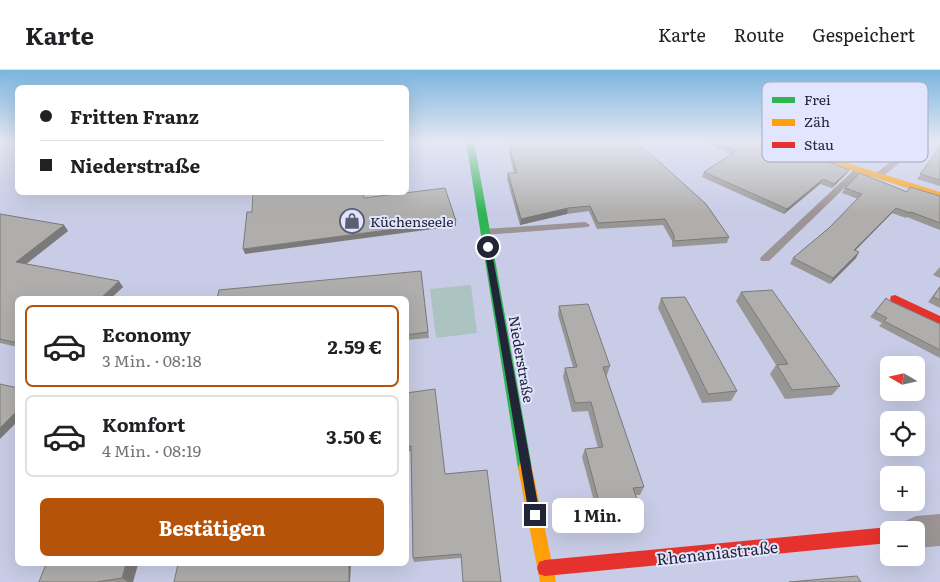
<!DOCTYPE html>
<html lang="de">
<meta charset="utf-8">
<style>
:root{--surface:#fff;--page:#f6f6f6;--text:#202124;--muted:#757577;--line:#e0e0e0;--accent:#b45309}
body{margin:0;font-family:Literata,serif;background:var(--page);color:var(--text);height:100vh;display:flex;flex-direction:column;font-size:19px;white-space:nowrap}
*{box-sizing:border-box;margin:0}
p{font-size:16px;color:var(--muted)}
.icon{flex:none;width:28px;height:28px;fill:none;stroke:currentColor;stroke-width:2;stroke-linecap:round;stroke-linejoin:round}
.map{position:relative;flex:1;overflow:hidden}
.drawer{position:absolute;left:15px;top:226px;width:394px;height:270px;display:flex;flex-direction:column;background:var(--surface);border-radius:8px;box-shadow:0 5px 20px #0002}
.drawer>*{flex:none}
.hud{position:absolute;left:15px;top:15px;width:394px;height:110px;border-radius:8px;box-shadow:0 5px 20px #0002;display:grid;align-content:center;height:110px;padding:0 25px;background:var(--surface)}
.needle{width:32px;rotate:279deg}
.tools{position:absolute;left:880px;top:286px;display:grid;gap:10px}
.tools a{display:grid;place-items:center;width:45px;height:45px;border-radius:8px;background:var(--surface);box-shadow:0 5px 20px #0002;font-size:25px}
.end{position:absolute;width:22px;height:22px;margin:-11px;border:6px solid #222537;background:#fff;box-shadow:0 0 0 2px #fff}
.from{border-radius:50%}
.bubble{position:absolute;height:35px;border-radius:8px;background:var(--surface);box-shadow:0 5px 20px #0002;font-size:16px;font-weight:700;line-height:35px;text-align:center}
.hud b{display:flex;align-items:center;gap:18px;height:48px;font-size:19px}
.hud b+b{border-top:1px solid var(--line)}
.hud i{width:12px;height:12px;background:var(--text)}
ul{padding:9px 0 0;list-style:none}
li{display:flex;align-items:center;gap:15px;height:82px;margin:0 10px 8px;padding:0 15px;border:2px solid var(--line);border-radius:8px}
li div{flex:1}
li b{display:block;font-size:19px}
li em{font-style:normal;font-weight:700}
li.current{border-color:var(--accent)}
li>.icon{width:45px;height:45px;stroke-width:1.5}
.cta{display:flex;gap:10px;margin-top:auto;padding:10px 25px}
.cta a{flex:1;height:58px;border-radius:8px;background:var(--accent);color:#fff;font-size:20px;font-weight:700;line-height:58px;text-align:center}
header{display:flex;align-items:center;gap:30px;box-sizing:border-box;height:70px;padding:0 25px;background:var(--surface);border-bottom:1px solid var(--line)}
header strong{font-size:24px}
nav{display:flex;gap:28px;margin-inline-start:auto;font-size:18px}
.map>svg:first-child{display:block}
.green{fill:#abc4c1}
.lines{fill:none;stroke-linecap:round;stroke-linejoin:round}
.lane{fill:#9c9495;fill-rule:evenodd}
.street{fill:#9c9495;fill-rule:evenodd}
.fast{fill:#30b455;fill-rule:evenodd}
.slow{fill:#ff9f0a;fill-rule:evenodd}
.jam{fill:#e5322d;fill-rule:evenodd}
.wall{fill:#979695}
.shaded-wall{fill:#7b7a79}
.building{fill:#b0aead;stroke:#7b7a79}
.route{fill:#222537}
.labels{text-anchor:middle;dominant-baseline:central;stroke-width:4;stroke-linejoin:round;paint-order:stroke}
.poi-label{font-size:14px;fill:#222537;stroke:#e1e6fe;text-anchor:start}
.street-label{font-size:14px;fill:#222537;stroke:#e1e6fe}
.near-street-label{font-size:16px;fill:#222537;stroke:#e1e6fe}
.key{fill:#e1e6fe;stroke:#a8acc2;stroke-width:1}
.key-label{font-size:14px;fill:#222537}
</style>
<header>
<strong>Karte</strong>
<nav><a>Karte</a><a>Route</a><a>Gespeichert</a></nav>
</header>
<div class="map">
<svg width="940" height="512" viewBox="0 0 940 512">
<rect width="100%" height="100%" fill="#c8cce6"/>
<path class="green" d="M471,215L477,263L436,268L430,219Z"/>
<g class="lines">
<path class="lane" d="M917,71H926L881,108H875V104Z
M856,98L863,100L769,191H761L760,189L761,187Z
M585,152L590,155L588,157L485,165L480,162L485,159Z"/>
<path class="street" d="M940,444V476L916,478V460H901L905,451L916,446Z"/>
<path class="fast" d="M466,71H474L532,398L530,403L525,404L520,403L518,398Z"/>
<path class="slow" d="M780,71H791L847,93L940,122V128L841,97Z
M525,392L530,393L532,398L556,512H540L518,398L520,393Z"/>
<path class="jam" d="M895,225L940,246V255L891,232L890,229L891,226Z
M889,457L895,460H889V473L545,506L539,504L537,498L539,492L545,490Z"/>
</g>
<path class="wall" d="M509,71H639L637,72L729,167L727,173L672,177V171L663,155L597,159L589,141L567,144L520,155L507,109L508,103H514L509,83V77H511Z
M700,71H778V72L846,104L832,118L820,114L784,144L702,107L704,102L731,84Z
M807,71H875L874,76L872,81L858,91Z
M940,71V116L917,109L935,84Z
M845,118L907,122L940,126V160L907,147L906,148L892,143L855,180L856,188L830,214L790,194L793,188L829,158L858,129L842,123Z
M0,144L64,155L68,161L26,194L123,217L110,229H18V277L0,273Z
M940,197V208L933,205Z
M421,201L429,268L406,270V229Z
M940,216V238L928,232Z
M741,222L840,316L832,325L785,329L770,304L776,295L736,231Z
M661,228L737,321L731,331L702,333L658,238Z
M886,228L890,231L940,254V288L879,256L882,253L870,247Z
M559,236L610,296L607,305L606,306L644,417L640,425H636L639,435L635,443L598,446L582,387L585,379L598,378L588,341L572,342L563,307L565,298L573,297L558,245Z
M406,323L445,404L487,400L461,488L414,492L413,488L411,381L406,382Z
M46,494H138L133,512H39Z"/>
<path class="shaded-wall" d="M875,77L872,81L858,91L861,87Z
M849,100L846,104L832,118L834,114Z
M823,109L820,114L784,144L787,139Z
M568,138L567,144L520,155L521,149Z
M896,138L892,143L851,185L854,180Z
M456,151V156L245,184L243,179Z
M64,155L68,161L21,198L16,192Z
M859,182L856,188L830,214L833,208Z
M119,211L123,217L110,229H100Z
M18,340V351L0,369V358Z
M126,494H138L133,512H128L122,508Z
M349,494H351L350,512H349Z"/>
<path class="building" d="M511,71H636L706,134L729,167L674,171V165L665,149L598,153L590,136L568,138L521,149L508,103H517L509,77H513Z
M713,71H778V72L849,100L834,114L823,109L787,139L704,102L736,81Z
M940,75V110L920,104L939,79Z
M860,103L907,122L910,117L940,126V153L911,142L910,143L896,138L854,180L859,182L833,208L793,188L829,158L862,124L845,118Z
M445,118L456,151L243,179L247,142H252L253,122H363L364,128Z
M0,144L64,155L16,192L119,211L100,229H18V273L0,269Z
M421,201L428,262L406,265V229H217L219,220Z
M940,217V230L933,227Z
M772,220L840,316L792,320L777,295L788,294L741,222Z
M685,227L737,321L708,324L661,228Z
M886,228L890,231L940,254V280L884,251L887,248L875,242Z
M588,234L610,296L603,297L644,417L633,418L639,435L601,439L585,379L603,377L591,332L575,333L565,298L577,297L559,236Z
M0,314L18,318V340L0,358Z
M435,319L445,404L487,400L501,512H463L461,484L413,488L411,376L406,377V323Z
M46,494H126L122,508L96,512H39Z
M178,494H349V512H174Z
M857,506L861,512H789Z"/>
<linearGradient id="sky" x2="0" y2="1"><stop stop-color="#7bb5de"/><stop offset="0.5" stop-color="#e6e8f4"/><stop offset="1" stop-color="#e6e8f4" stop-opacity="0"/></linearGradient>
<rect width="940" height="143" fill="url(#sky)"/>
<path class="route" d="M488,175L491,177L540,445L539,449L535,451L531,449L529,445L484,177Z"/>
<defs>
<symbol id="shop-ring" viewBox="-11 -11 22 22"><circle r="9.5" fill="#e1e6fe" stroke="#5c5f74" stroke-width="1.5"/><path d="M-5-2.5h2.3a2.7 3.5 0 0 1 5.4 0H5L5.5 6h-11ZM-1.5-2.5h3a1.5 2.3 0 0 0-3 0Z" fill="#5c5f74"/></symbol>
</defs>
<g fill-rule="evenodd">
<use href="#shop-ring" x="338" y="137" width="28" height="28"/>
</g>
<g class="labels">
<g class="poi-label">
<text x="370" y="151">Küchenseele</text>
</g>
<g class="street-label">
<text transform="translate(522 289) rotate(80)">Niederstraße</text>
</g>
<g class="near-street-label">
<text transform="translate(717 482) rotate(-6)">Rhenaniastraße</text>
</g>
</g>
<rect x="762" y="12" width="166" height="80" rx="8" class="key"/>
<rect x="772" y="27" width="23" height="6" fill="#30b455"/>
<rect x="772" y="49" width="23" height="7" fill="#ff9f0a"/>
<rect x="772" y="72" width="23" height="6" fill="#e5322d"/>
<g class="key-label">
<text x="804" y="35">Frei</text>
<text x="804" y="57">Zäh</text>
<text x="804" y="80">Stau</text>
</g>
</svg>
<div class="tools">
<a><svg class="needle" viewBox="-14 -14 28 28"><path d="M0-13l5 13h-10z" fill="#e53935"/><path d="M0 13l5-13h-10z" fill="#757577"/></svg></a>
<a><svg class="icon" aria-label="locate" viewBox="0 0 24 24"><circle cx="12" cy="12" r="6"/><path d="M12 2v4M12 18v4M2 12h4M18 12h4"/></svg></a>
<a>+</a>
<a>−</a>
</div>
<i class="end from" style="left:488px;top:177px"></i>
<i class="end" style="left:535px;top:445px"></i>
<div class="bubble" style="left:552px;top:428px;width:92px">1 Min.</div>
<div class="hud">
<b><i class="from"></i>Fritten Franz</b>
<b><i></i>Niederstraße</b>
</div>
<section class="drawer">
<ul>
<li class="current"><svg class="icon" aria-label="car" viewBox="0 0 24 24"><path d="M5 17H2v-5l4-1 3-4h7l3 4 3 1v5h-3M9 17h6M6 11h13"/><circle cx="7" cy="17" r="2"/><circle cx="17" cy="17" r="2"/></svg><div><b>Economy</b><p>3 Min. · 08:18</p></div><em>2.59 €</em></li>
<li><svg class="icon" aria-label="car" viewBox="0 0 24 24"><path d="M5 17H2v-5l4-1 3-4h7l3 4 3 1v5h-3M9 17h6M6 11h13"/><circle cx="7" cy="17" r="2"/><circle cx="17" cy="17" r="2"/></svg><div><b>Komfort</b><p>4 Min. · 08:19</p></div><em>3.50 €</em></li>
</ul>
<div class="cta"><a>Bestätigen</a></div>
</section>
</div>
